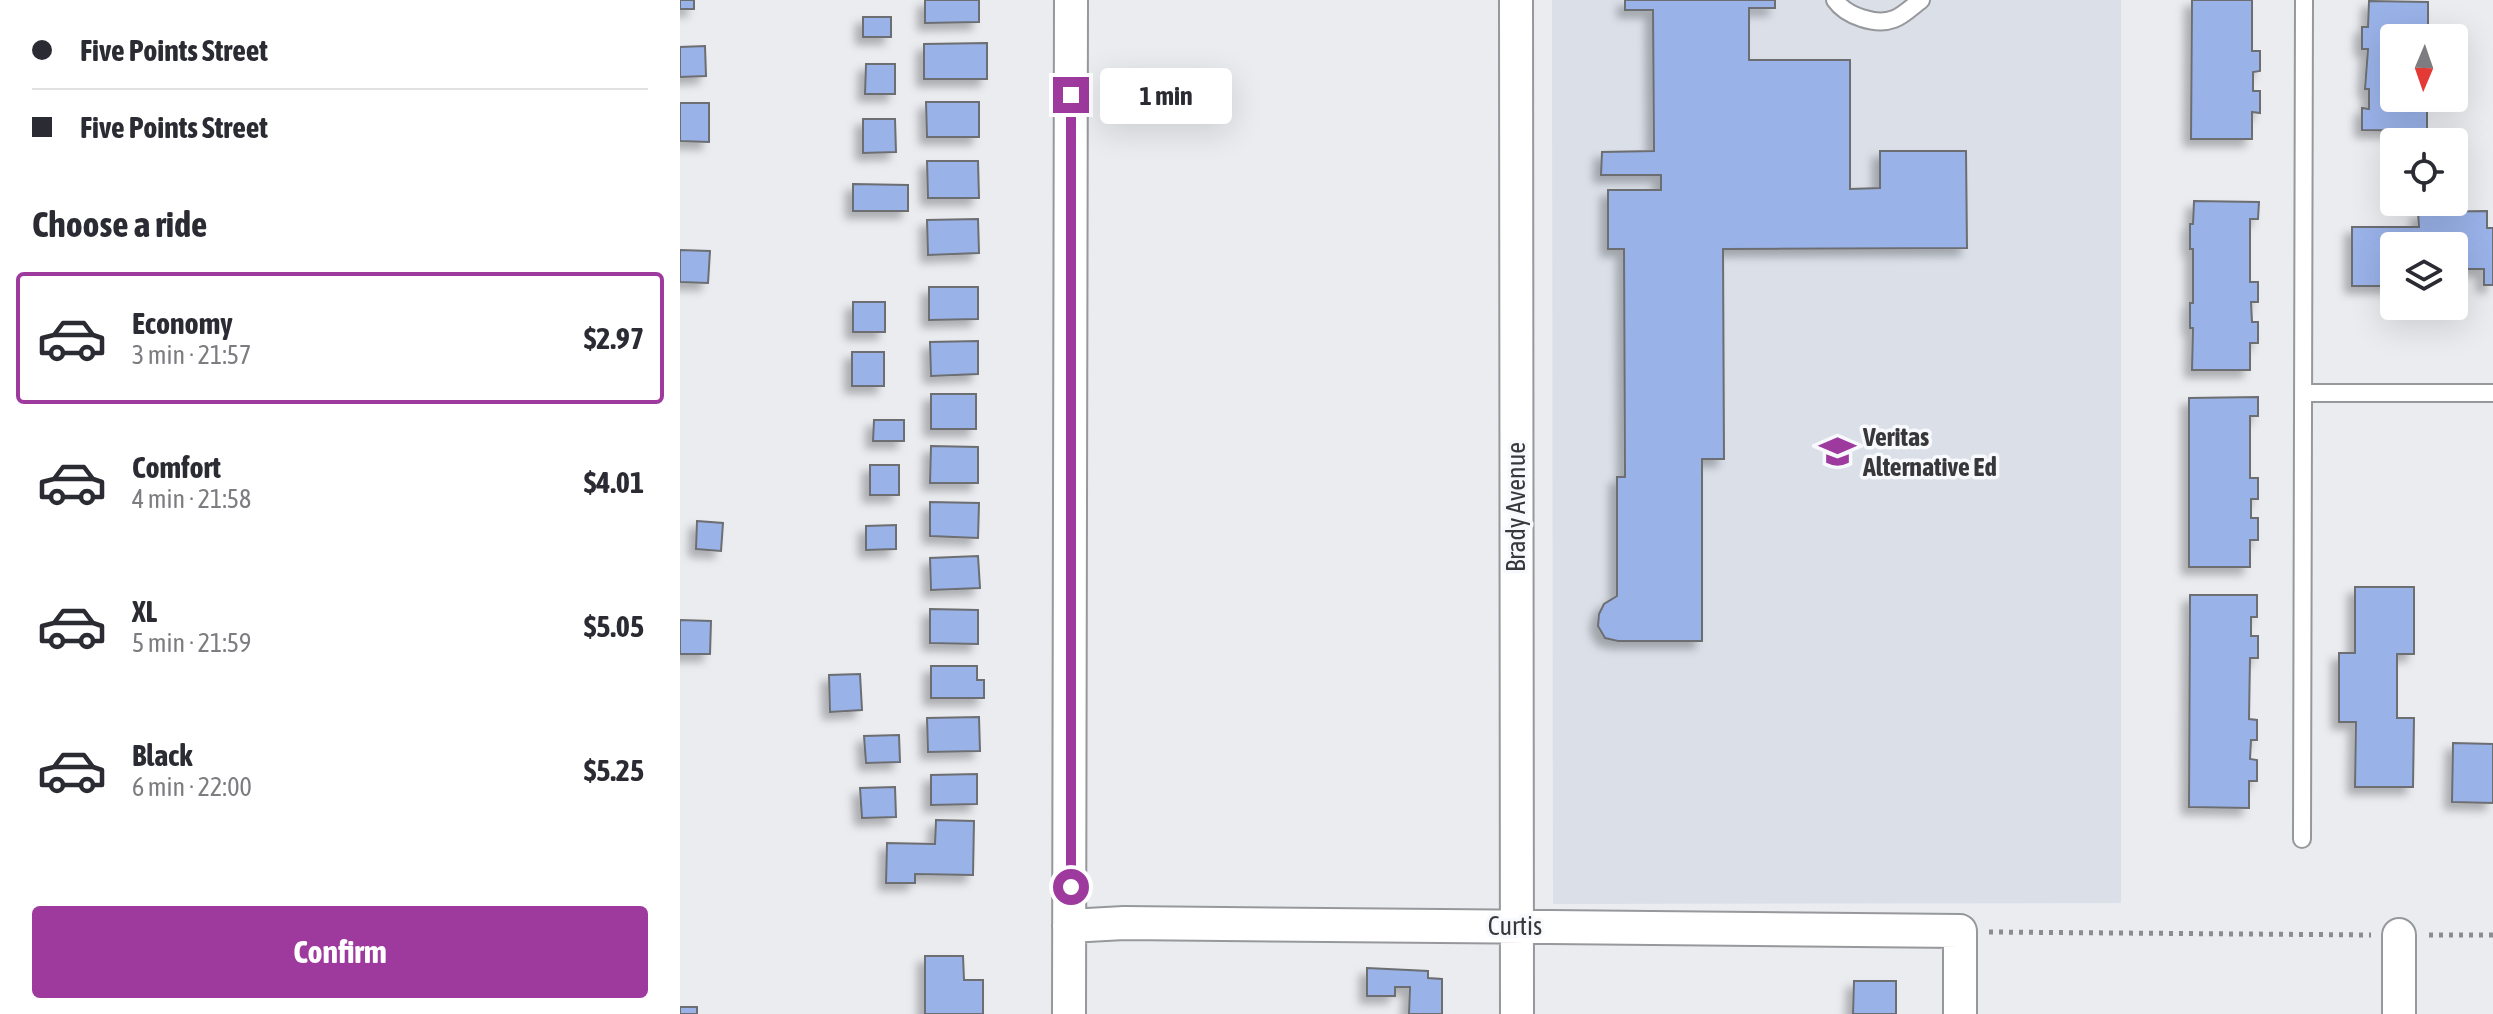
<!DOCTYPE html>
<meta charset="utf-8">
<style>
:root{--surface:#fff;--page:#f7f7f7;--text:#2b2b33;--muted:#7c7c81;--line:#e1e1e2;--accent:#9e399e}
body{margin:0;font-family:"Asap Condensed",sans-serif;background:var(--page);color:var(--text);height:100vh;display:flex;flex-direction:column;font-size:30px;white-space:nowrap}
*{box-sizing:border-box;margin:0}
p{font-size:26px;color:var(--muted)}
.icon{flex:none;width:44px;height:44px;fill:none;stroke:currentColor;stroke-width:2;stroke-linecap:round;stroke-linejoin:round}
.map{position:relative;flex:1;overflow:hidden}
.details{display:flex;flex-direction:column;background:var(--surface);width:680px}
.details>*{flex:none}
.hud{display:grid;align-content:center;height:176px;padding:0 32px;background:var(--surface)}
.needle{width:52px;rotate:182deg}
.fabs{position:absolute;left:1700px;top:24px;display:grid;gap:16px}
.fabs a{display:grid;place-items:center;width:88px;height:88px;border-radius:8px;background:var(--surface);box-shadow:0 8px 32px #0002;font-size:40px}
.end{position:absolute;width:36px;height:36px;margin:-18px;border:10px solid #9e399e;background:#fff;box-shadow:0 0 0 4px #fff}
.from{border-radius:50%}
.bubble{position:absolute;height:56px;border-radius:8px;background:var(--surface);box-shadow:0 8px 32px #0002;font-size:26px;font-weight:700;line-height:56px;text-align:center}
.hud b{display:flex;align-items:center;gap:28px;height:76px;font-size:30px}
.hud b+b{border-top:2px solid var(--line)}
.hud i{width:20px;height:20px;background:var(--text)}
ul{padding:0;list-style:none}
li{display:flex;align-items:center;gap:24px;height:132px;margin:0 16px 12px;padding:0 16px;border:4px solid transparent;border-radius:8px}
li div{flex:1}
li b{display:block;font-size:30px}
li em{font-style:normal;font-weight:700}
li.selected{border-color:var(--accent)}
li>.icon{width:72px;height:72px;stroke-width:1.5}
h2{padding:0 32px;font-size:36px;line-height:96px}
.button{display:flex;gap:16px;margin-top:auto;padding:16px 32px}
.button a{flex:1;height:92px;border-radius:8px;background:var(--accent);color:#fff;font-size:32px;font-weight:700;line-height:92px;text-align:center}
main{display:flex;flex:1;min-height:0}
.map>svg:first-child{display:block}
.built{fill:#dadfe8}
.building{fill:#99b2e8;stroke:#6c6e71;stroke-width:2;filter:url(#shadow)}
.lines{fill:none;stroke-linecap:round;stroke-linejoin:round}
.service-casing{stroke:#97989c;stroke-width:20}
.minor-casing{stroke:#97989c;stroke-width:36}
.path{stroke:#8b8c8f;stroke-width:5;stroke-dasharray:4 6;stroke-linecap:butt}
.service{stroke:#fff;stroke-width:16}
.minor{stroke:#fff;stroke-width:32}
.route{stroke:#9e399e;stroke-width:10}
.labels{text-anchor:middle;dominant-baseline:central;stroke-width:7;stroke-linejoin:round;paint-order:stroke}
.poi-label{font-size:26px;font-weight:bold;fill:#38383a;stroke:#f7f9fd;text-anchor:start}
.street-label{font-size:26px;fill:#38383a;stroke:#f7f9fd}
</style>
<main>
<section class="details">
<div class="hud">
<b><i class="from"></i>Five Points Street</b>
<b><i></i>Five Points Street</b>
</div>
<h2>Choose a ride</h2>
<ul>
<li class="selected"><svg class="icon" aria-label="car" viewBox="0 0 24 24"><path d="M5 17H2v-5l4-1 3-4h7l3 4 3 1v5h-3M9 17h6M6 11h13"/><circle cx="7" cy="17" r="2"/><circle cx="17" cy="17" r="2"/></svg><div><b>Economy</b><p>3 min · 21:57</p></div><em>$2.97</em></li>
<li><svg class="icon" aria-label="car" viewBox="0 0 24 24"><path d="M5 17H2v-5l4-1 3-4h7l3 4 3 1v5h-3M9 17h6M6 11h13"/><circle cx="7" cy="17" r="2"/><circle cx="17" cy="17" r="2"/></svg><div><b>Comfort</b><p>4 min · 21:58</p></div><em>$4.01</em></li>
<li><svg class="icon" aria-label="car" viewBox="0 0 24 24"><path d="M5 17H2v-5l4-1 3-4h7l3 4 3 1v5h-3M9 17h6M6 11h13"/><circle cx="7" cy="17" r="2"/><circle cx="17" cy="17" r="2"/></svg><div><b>XL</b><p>5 min · 21:59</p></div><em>$5.05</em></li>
<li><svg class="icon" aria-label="car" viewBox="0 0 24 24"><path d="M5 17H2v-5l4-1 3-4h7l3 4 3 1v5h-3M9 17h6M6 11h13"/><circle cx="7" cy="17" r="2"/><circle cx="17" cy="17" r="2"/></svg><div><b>Black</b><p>6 min · 22:00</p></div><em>$5.25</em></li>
</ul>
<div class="button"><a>Confirm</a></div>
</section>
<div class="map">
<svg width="1813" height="1014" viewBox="0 0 1813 1014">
<defs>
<filter id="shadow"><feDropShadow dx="-7" dy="7" stdDeviation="4" flood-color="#0004"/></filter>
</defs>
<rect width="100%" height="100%" fill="#eaecf0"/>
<path class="built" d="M872,0H1441V903L873,904Z"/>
<path class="building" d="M0,0H14V9H0Z
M245,0H299V22L245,23Z
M945,0H1095V8H1069V60H1170V189L1200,188V151H1286L1287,248L1043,249L1044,459H1022V641H938L925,638L918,626L919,614L924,604L937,596V477H945L944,249H928V190H981V175H921L922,152L974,151L973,10H945Z
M1512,0H1572V51H1580V71L1573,72V91H1580V113L1572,112V139H1511Z
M1689,1L1748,2V38H1714V98H1747V131L1682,130V108L1689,109V89H1685L1688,49H1682V27H1688Z
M183,17H211V37H183Z
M307,43V79H244V44Z
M25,46L26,76L0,77V47Z
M186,64H215V94H185Z
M246,102H299V137H247Z
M0,103H29V142L0,141Z
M183,119H215L216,152L183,153Z
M247,161H298L299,198H248Z
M173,184L228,185V211H173Z
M1514,201L1579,202L1578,219H1570V282H1578V302H1571L1572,322H1578V343H1570V370H1512L1513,328H1510V303H1513V249H1510V224H1513Z
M1807,211V228H1813V285H1804V269H1774V246H1714V286H1672V227H1739L1738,212Z
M298,219L299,253L248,255L247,220Z
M0,250L30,251L28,283L0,282Z
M249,287H298V319L249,320Z
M173,302H205V332H173Z
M298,341V374L251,376L250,342Z
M172,352H204V386H172Z
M251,394H296V429H251Z
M1578,397V416H1570V478H1578V499H1571V518H1578V540H1570V567H1509V398Z
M194,420H224V441H193Z
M251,446L298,447V483H250Z
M190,465H219V495H190Z
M250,502L299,503L298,538L250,536Z
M17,521L43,523L41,551L16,549Z
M216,525V549L186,550V526Z
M298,556L300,588L251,590L250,558Z
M1675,587H1734V654H1717V718H1734L1733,787H1675L1676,722H1659V653H1675Z
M1510,595H1577V617H1571V636H1578V658H1570L1569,719L1577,720V740H1571L1570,759L1577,760V781H1569V808L1509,807Z
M250,609L298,610V644L250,643Z
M0,620L31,621L30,654H0Z
M251,666H297V680H304V698H251Z
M180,674L182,710L150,712L149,675Z
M299,717L300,751L248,752L247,718Z
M219,735L220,762L186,763L184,736Z
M1773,743L1813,744V803L1772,802Z
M297,774V804L251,805V775Z
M215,787L216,817L182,818L180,788Z
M256,820L294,821L293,875L235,874V883H206L207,843L255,844Z
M245,956H283L284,980H303V1014H245Z
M687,968L748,971V978L762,979V1014H729L730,987H715V996H687Z
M1174,981H1216V1014H1173Z
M0,1007H17V1014H0Z"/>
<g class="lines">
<defs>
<path id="service" d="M1155,0C1166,16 1196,26 1214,19C1223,16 1233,6 1241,0
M1623,393H1813
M1622,839L1624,0"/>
<path id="minor" d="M836,0L837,1014
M389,926L444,923L1280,931V1014
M389,1014L391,0
M1719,1014V935"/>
</defs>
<use href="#service" class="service-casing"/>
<use href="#minor" class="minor-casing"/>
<path class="path" d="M1309,932L1691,935
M1749,935H1813"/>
<use href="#service" class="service"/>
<use href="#minor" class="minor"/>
</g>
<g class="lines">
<path class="route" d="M391,887V95"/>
</g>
<defs>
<symbol id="school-bare" viewBox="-9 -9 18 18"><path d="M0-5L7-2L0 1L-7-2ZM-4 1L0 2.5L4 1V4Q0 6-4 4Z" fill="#9e399e" stroke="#f7f9fd" stroke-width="2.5" paint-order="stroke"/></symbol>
</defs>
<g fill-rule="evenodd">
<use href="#school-bare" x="1132" y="426" width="51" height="51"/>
</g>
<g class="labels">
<g class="poi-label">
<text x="1183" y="437">Veritas<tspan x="1183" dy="30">Alternative Ed</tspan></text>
</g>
<g class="street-label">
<text transform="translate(836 507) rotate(-90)">Brady Avenue</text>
<text x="835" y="926">Curtis</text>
</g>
</g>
</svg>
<div class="fabs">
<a><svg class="needle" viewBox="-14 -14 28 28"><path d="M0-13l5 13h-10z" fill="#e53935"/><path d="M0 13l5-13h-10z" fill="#7c7c81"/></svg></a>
<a><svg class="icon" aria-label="locate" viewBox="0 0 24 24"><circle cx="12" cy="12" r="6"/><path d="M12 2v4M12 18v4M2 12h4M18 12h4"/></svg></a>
<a><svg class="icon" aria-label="layers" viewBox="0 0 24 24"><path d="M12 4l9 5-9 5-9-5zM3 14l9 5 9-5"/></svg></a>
</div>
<i class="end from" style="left:391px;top:887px"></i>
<i class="end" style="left:391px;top:95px"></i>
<div class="bubble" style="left:420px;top:68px;width:132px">1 min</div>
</div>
</main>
